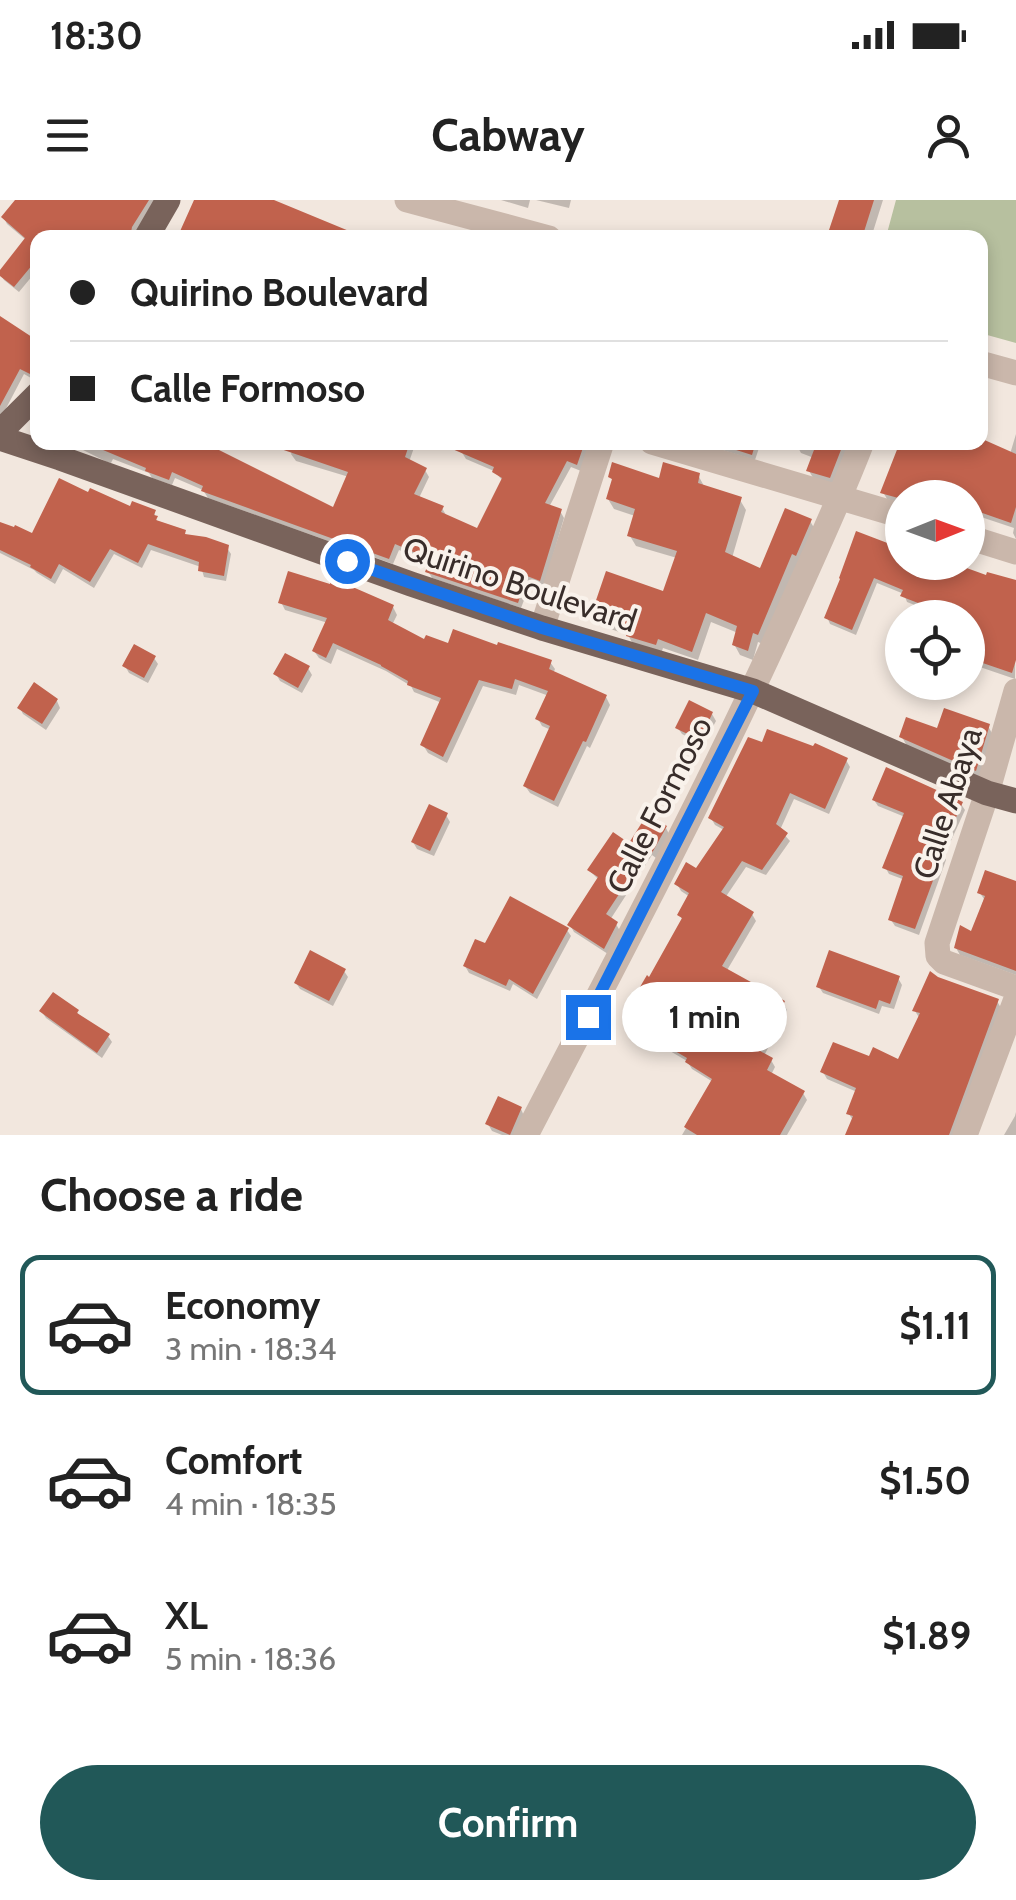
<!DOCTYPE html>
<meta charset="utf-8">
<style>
:root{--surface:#fff;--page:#f2f2f2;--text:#222;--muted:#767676;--line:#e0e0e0;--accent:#215858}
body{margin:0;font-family:Cabin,sans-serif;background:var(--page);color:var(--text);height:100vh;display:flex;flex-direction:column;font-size:38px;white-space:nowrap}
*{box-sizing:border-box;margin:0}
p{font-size:32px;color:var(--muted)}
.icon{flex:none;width:55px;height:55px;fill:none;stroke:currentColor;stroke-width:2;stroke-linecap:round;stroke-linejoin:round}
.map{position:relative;height:935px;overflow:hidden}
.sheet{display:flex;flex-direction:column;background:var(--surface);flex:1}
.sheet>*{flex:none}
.banner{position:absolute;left:30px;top:30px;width:958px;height:220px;border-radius:20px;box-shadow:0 5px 15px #0003;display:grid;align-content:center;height:220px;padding:0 40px;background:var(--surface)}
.needle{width:65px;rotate:89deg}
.tools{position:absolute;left:885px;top:280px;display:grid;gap:20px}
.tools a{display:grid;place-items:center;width:100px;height:100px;border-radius:50%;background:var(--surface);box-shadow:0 5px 15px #0003;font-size:50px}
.end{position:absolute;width:45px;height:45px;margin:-22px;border:12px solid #1a73e8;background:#fff;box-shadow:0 0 0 5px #fff}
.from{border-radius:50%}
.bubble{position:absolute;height:70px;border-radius:35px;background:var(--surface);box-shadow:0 5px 15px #0003;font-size:32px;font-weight:700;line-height:70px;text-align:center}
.banner b{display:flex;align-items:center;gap:35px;height:95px;font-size:38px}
.banner b+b{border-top:2px solid var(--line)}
.banner i{width:25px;height:25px;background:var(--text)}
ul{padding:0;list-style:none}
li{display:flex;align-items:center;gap:30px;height:140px;margin:0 20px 15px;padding:0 20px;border:5px solid transparent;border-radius:20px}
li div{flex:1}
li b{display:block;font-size:38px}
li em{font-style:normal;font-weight:700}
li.current{border-color:var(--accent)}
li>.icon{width:90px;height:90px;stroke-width:1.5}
h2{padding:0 40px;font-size:45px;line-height:120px}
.primary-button{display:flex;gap:20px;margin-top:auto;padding:20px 40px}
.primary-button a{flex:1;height:115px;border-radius:60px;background:var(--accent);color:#fff;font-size:40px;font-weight:700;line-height:115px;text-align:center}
.status{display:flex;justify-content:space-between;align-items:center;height:70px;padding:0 50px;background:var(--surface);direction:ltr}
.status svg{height:28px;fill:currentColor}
header{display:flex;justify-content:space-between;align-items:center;height:130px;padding:0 40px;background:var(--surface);font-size:45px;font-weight:700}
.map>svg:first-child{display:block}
.green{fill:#b7c09f}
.shadow{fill:#0003}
.building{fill:#c1624d}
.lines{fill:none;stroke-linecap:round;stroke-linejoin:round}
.minor{stroke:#cab7ab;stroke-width:25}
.major{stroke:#79635b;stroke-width:25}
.route{stroke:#1a73e8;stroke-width:12}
.labels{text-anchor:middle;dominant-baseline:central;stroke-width:8;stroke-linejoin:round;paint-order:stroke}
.street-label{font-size:32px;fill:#382d2a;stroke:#f9f2eb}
</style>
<div class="status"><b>18:30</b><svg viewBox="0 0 49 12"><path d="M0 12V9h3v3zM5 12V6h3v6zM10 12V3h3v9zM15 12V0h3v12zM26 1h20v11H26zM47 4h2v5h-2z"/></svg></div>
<header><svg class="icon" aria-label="menu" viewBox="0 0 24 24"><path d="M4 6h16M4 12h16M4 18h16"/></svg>Cabway<svg class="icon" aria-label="person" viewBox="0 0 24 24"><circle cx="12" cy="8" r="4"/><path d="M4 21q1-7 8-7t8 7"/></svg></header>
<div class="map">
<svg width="1016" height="935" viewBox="0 0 1016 935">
<rect width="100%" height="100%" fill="#f2e7de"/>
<path class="green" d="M896,0H1016V143L980,133V38L886,37Z"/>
<path class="shadow" d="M18,0H156L134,38H38V69L19,92L4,80L0,74L26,40L7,24L4,18Z
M501,0H530L528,8Z
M536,0H571L569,8Z
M842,0H883L871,38H829Z
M0,128L31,139L38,129V182L24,174L0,220Z
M1016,234V339L1013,333L1014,328L978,316L973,327H968V298H902V304L887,299L883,292L980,242V240L1010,254Z
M67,242H210L208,247L335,311L349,277L296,261L291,254L295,242H416L409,262L425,270L429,277L419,298L442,308L446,315L478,331L503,281L494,271L466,259L461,251L440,242H591L581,271L571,267L549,307L560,311L564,318L544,386L531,382L521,408L432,378L428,371L431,364L399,350L393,364L208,298L203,290L175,278L172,285L152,278L149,273L113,259L111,263L107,262Z
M696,242H761L755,260Z
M795,242H853L836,287L815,281L809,271L814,258L801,253Z
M698,275L704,286L740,300L746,310L732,358L761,371L810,321L816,331L763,444L758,442L753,460L740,455L734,444L738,433L711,422L698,460L663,448L661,454L634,446L628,435L599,425L593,415L664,394L677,358L636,346L630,336L635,316L614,309L608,299L614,282L610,277L661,281Z
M131,310L154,312L157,321L184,332L186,336L227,348L231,354L226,381L204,377L201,367L151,350L142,368L114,354L94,388L63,369L55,384L37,373L34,370L0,353V324L33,336Z
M893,343L902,347V362L1016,383L1015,479L974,465L971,458L975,447L968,444V418L932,412L907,402L904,394L877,383L856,435L830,424L827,417Z
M281,402L393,407L397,415L392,425L426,442L550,462L555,469L553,474L606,497L610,505L590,548L587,546L558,607L530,593L525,586L551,530L542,526L538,519L549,496L519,485L516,495L483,486L447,563L428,553L423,545L442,503L414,492L411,486L386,471L337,449L331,464L319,458L314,451L328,423L285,410Z
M154,458L158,464L148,483L129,473L125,466Z
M308,468L312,475L302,493L280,481L276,474Z
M57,501L60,508L46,530L23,514L20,508Z
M712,514L716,521L703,545L682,534L678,528Z
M988,526L994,537L982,580L908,548L902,537Z
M846,560L850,567L829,614L794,599L780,630L790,641L766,675L746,667L725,698L752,714L756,721L726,772L783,803L787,810L764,856L771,860L775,867L771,875L803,893L807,900L787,935H682L713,882L692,869L687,861L658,844L654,837L660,826L637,811L633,804L650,780L683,721L680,715L690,697L681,691L677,684L697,671L724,630L715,625L711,618Z
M874,600L961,604L965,610L944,656L946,660L919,735L895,726L891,720L905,680L889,674L885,667L905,617L878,606Z
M446,615L450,622L434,656L417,649L413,642Z
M666,628L669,634L656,658L652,655L610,720L616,724L620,731L608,754L574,732L570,725L599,680L590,671Z
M1016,684V775L960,755L956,748L972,734L984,699L980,693Z
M567,730L571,736L537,799L513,784L510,791L469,773L465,766L486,747Z
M344,771L348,777L333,806L300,789L296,783Z
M898,778L902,785L894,809L882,806L879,814L823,793L819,787Z
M997,801L1001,808L953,935H848L854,922L849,914L857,892L827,879L823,872L870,859L900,862L920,819L915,811Z
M42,812H77L81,818L108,836L112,842L102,858L46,818Z
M521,909L524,916L516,935H502L492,931L488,924Z
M1016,912V935H1004L1015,916Z"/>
<path class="building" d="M15,0H149L132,27L130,38H38V58L14,87L0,76V70L25,38L1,17Z
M194,0H274L366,38H177Z
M839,0H874L862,38H842L828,33Z
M0,116L38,141V178L20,169L0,206Z
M980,238L1016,254V307L1011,323L968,308V298L902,299L880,293L900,242H980Z
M84,242H203L333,307L348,272L269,245V242H410L405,257L427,268L414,294L444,306L441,312L477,328L502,278L492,272L494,267L436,242H585L577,265L567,261L545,303L562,309L540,381L527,376L518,403L425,372L430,359L395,344L389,359L201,291L203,286L172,272L169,280L145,271L146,268Z
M711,242H756L752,255Z
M817,242H844L830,278L806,271Z
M612,262L659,278L663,262L700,273L698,283L742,297L725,352L760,368L785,308L812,319L796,356L792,354L758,435L753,433L748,451L732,445L737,426L706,413L692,452L658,439L656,445L626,436L629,428L591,415L606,371L663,391L677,351L627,336L635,309L606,299L612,279L608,277Z
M59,278L88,292L90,288L130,306L132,301L156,310L154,315L158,316L156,320L186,330L185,334L206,337L229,345L224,376L198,371L199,362L148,344L138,363L110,349L90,382L59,364L51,379L30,367L31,365L0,350V322L14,327L15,325L32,333Z
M856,331L890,344L896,331L902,332V362H950L986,375L987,372L1016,380V460L1012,473L968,458V418H928L931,408L900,396L903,390L874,378L852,430L824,418L840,379L839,378Z
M288,371L330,384L332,378L394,405L388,420L424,439L426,435L448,443L453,429L497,445L498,442L552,460L549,469L607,495L586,542L583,541L554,601L523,586L550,526L535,519L548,491L515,479L512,489L479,480L443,557L420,545L441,498L407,485L408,481L381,466V465L333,443L326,458L312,451L327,418L278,403Z
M134,444L156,456L144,478L122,466Z
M285,453L310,466L298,488L273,474Z
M34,482L58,499L42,524L17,508Z
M689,500L713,512L700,540L675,528Z
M944,508L990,524L976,571L899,537L906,517L937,528Z
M767,529L813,546L815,543L848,558L825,609L790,593L776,624L788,633L762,670L742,661L721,692L754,712L722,766L785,801L760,851L773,858L767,870L805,891L780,935H697L684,927L712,879L685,862L687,858L651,837L659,822L630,804L647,775L649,777L682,718L677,715L689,693L674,684L686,662L696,668L724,627L708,618L748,537L762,542Z
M886,567L963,602L941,650L944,651L915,729L888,720L903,676L882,668L904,613L872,600Z
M429,604L448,613L430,651L411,642Z
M648,613L667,626L652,653L648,650L606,714L618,722L604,749L567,725L598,677L587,670L613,632L629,643Z
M985,670L1016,681V771L954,748L960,725L971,731L985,696L977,693Z
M510,696L569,728L533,794L509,779L506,786L463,766L475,739L485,743Z
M310,750L346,769L329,801L294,783Z
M829,750L900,776L890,804L879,800L876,809L816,787Z
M930,771L938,777L999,799L949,935H845L853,916L846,914L856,888L820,872L833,842L869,856L873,847L898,859L920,813L912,811Z
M53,792L79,810L77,813L110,834L97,853L39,811Z
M498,896L522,907L510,935L485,924Z"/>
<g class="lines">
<path class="minor" d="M407,0L549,38
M980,163L1016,173
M652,242L902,316
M968,337L1016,352
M542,428L602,242
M1016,491L987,593L937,743L938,756L944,762L1016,788
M526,935C615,764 706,593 786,417C812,359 839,302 862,242
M965,935L1016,799"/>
<path class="major" d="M146,38L168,0
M0,232L38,194
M0,238L60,258L411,384L542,428L753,491L987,593L1016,601"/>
</g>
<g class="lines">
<path class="route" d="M347,361L542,428L753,491L588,817"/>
</g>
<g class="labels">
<g class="street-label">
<text transform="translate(520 384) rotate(18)">Quirino Boulevard</text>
<text transform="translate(947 603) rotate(-72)">Calle Abaya</text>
<text transform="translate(659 605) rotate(-63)">Calle Formoso</text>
</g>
</g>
</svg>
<div class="tools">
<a><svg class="needle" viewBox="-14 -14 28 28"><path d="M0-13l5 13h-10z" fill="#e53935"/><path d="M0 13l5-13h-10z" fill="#767676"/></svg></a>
<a><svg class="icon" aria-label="locate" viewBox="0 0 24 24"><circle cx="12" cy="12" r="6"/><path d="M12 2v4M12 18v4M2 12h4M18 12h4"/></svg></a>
</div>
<i class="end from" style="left:347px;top:361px"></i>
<i class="end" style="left:588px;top:817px"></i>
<div class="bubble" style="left:622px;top:782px;width:165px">1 min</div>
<div class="banner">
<b><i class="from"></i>Quirino Boulevard</b>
<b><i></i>Calle Formoso</b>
</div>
</div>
<section class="sheet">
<h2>Choose a ride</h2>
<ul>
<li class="current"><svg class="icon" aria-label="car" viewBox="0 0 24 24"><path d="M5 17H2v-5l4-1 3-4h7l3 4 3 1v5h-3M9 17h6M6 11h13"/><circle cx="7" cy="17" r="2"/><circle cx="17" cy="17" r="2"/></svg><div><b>Economy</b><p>3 min · 18:34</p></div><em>$1.11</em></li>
<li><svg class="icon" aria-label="car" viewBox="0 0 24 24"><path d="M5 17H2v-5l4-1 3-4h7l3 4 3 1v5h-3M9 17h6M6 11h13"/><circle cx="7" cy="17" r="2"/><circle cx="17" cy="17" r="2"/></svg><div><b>Comfort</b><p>4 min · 18:35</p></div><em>$1.50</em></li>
<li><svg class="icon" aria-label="car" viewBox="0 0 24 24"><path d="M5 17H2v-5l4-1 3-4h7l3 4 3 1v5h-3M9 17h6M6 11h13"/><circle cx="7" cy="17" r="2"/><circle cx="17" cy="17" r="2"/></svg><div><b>XL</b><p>5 min · 18:36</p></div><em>$1.89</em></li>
</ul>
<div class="primary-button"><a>Confirm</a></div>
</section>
